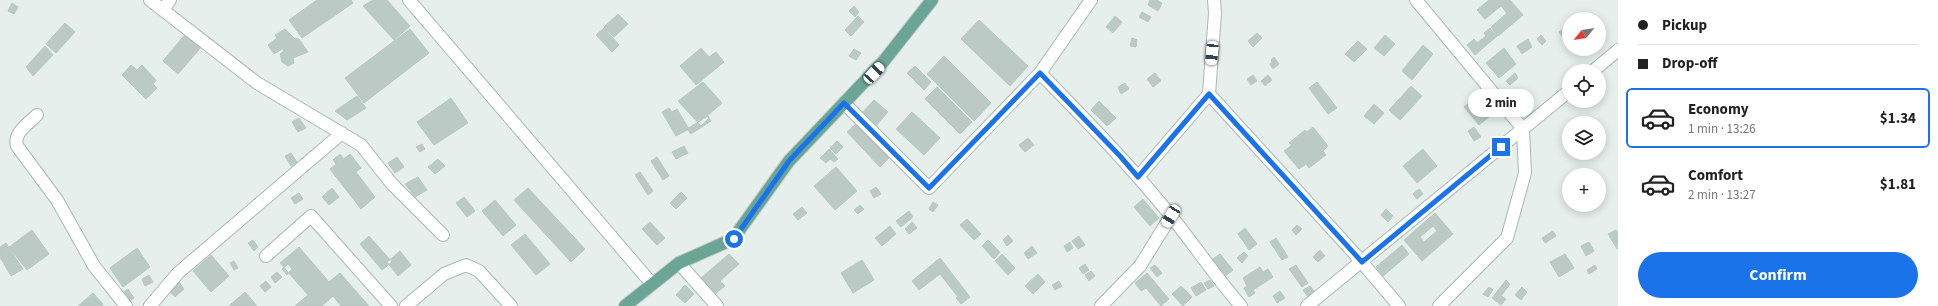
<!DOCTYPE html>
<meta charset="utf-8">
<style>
:root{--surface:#fff;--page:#f6f6f6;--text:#222;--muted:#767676;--line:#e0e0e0;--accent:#1a73e8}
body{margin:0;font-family:"Source Sans 3",sans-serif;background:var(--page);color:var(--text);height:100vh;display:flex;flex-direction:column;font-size:15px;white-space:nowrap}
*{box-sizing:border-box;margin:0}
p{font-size:13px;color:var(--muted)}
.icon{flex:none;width:22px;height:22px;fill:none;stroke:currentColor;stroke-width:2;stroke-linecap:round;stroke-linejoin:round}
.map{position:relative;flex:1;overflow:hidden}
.side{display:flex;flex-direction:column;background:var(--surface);width:320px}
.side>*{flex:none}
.top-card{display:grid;align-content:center;height:88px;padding:0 20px;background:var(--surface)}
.needle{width:26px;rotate:240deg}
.fabs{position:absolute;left:1562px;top:12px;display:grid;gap:8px}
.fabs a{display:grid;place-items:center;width:44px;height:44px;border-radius:50%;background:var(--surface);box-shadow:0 2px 10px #0003;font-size:20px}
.end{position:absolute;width:18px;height:18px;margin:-9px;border:5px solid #1a73e8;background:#fff;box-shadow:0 0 0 2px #fff}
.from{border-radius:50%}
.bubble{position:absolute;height:28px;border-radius:14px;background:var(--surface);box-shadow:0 2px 10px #0003;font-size:13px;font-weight:700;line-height:28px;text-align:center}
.car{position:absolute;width:12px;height:24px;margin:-12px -6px;border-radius:5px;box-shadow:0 0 3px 1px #0007;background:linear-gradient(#fff 24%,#345 0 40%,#fff 0 76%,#345 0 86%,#fff 0)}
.top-card b{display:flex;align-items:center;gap:14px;height:38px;font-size:15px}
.top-card b+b{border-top:1px solid var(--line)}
.top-card i{width:10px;height:10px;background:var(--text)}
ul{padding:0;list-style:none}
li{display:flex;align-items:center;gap:12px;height:60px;margin:0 8px 6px;padding:0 12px;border:2px solid transparent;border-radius:6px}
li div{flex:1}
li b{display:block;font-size:15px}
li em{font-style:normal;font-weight:700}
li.active{border-color:var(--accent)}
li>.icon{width:36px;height:36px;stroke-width:1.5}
.button{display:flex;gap:8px;margin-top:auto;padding:8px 20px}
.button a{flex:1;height:46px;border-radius:24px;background:var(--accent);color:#fff;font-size:16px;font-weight:700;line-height:46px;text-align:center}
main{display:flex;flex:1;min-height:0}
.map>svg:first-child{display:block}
.building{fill:#bbcac4;stroke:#b8c9c2;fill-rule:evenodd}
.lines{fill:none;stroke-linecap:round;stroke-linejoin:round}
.minor-casing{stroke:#a8b8b2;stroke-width:14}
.major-casing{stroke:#c2cac8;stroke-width:14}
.minor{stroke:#fff;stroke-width:12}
.major{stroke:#6aa596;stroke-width:12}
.route{stroke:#1a73e8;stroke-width:5}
</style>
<main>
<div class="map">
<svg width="1618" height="306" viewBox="0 0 1618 306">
<rect width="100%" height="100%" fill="#e6efeb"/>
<path class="building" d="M317,0H351L353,3L302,38L289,20Z
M373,0H387L410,26L394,40L363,6Z
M1150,0H1157L1162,3L1158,11L1148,5Z
M1489,0H1510L1523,15L1498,36L1491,27L1507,13L1501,6L1485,19L1477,10Z
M12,3L18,7L14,14L8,11Z
M854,6L859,12L855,17L849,11Z
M1142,12L1151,17L1148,22L1139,17Z
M618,14L628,24L614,37L604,27Z
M858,16L864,22L851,36L845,30Z
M1115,16L1122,22L1113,33L1106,27Z
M979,20L1028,66L1010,86L961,39Z
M65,23L75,32L56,53L46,44Z
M1569,24V46L1559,32Z
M604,28L619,45L612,52L596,35Z
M1490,28L1497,36L1475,55L1467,45L1474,39L1477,43L1486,36L1484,33Z
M285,29L294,38L299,39L308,52L293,58L294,63L288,66L282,62L280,54L284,51L282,49L274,54L268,45L277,38L275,35Z
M410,29L429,53L364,103L345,78Z
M187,32L203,45L178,74L163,61Z
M1257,33L1262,38L1253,47L1248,41Z
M1385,35L1395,44L1384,56L1374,48Z
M1541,35L1546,41L1542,45L1537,39Z
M1132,38L1137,40L1136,47L1130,46Z
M1528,39L1532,47L1522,54L1517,46Z
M1358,41L1367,49L1354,62L1345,54Z
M1423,45L1433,54L1412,80L1402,71Z
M45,46L53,55L33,76L26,67Z
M701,48L709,57L716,52L724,62L696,85L680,66Z
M1504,48L1516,64L1499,78L1486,63Z
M854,49L861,53L856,60L849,56Z
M944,56L991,103L974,121L927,74Z
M1274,57L1279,64L1273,69L1270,64L1272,62L1271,60Z
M131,65L137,70L142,65L156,80L153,84L157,88L146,99L122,75Z
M915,66L931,82L924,90L907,73Z
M1155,73L1161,81L1153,87L1147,79Z
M1515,73L1518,78L1510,85L1506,81Z
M1253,75L1257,81L1251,85L1247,79Z
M1268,75L1272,80L1265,86L1261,81Z
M703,82L722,103L707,116L709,118L701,126L678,101Z
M1317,82L1337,108L1328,114L1309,88Z
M1125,83L1129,89L1121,94L1118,87Z
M1411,86L1422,96L1400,120L1389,110Z
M937,87L972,122L960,134L925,99Z
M1479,94L1494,113L1479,125L1464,107Z
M357,96L366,108L347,120L335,111Z
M451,98L468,123L434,145L417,122Z
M874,100L888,112L875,127L861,114Z
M1099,101L1116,118L1107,126L1091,110Z
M1374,104L1384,113L1374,124L1364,116Z
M669,108L672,112L677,109L689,129L676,136L662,112Z
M912,112L940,138L924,155L896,129Z
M708,116L711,121L691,134L687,129Z
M299,118L306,128L298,132L292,122Z
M857,123L890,157L880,167L847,132Z
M1313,127L1328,146L1323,151L1326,155L1309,168L1306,164L1299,169L1284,151L1292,145L1289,143L1305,130L1307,132Z
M1474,127L1481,137L1474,141L1468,131Z
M1028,138L1034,145L1025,152L1019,145Z
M837,141L843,147L836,154L830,148Z
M422,144L425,149L420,152L416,147Z
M684,146L688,153L676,159L672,152Z
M829,149L838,159L834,162L830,159L826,163L820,158Z
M1423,149L1437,166L1417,183L1403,166Z
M291,153L297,162L291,166L285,156Z
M340,154L343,158L336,164L333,160Z
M350,154L361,168L356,172L375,197L361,209L330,169Z
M397,157L404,167L395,173L388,163Z
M657,157L669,176L663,180L651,161Z
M438,159L445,166L435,174L428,167Z
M836,167L857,191L835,210L814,186Z
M640,172L653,191L648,195L635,175Z
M418,177L427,190L415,197L405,184Z
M876,187L881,194L874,198L870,191Z
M332,188L339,197L329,205L322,197Z
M528,188L585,249L571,262L514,200Z
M1419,189L1423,194L1417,199L1413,194Z
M681,192L687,198L676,209L670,203Z
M299,193L303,199L295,204L291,198Z
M464,197L475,211L467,217L456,203Z
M1143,199L1159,218L1150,226L1134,207Z
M495,200L516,225L503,236L482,211Z
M933,202L938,205L933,212L929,209Z
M860,205L864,209L858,214L854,210Z
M802,207L807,213L798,220L793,214Z
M1386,209L1393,216L1388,222L1381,215Z
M909,211L913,217L901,227L896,221Z
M1435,213L1453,234L1422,261L1404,240ZM1433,226L1437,231L1424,242L1420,237Z
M967,219L981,234L974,240L960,225Z
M650,222L665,238L657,245L642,229Z
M912,222L917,228L909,234L905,229Z
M1297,225L1302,229L1296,235L1292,230Z
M890,226L896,234L882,246L875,238Z
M1245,228L1257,244L1249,250L1238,234Z
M32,230L49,254L27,270L9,247Z
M1616,230L1618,233L1617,249L1608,234Z
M1553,231L1556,236L1545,243L1542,238Z
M525,234L550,264L536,275L511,245Z
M1008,235L1013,241L1007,246L1003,240Z
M369,236L392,262L382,270L360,244Z
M1079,236L1085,245L1078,249L1072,241Z
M1276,238L1288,257L1282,260L1270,242Z
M253,240L258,247L254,251L248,243Z
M988,240L1000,252L994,259L982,246Z
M1070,242L1073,248L1067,252L1064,246Z
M1589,242L1594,251L1586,256L1581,246Z
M6,243L23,269L11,276L0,257V247Z
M1402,245L1409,254L1383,276L1376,267Z
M1032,246L1037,253L1028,259L1024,253Z
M299,247L329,282L340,273L369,306H341L333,296L322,306H295L308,295L280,263Z
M137,248L150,267L123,287L110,268Z
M1320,250L1325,256L1318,262L1313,257Z
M400,251L411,265L398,276L387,262Z
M1244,252L1248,256L1242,263L1237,258Z
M729,254L739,264L720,281L725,286L715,294L701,278Z
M1002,254L1015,268L1008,275L995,261Z
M1220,254L1233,270L1224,277L1211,260Z
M1565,254L1574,268L1559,277L1550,262Z
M211,255L229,276L211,292L193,271Z
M940,258L970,297L961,304L956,298L958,297L940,274L919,290L912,281Z
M862,260L874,280L853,293L841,273Z
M234,261L238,268L234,270L230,263Z
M288,264L292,269L287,275L282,269Z
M1085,264L1089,270L1083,274L1079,268Z
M1155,265L1162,273L1157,277L1150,268Z
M1296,265L1308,283L1302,287L1289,269Z
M1595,265L1597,269L1589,274L1587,270Z
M1260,267L1263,272L1268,269L1273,277L1253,290L1255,293L1249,297L1244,288L1247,286L1243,278Z
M1091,271L1095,276L1089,281L1085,275Z
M277,272L282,277L275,283L271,277Z
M1147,273L1169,299L1161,306L1146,288L1141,291L1135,283Z
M1038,274L1045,282L1033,294L1025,286Z
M149,275L153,282L145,286L142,279Z
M1210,280L1214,286L1208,289L1204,283Z
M1506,280L1510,284L1501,296L1506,299L1501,305L1492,298Z
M266,281L271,287L265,292L260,286Z
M1059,281L1062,286L1055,290L1052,285Z
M179,282L184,289L175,297L169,291Z
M1201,282L1206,290L1196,296L1191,288Z
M685,285L694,294L685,303L676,295Z
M1181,286L1192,297L1183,306L1172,294Z
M1310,286L1315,292L1308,297L1303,290Z
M1489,287L1493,290L1488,297L1483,294Z
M1522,287L1527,292L1521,300L1515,295Z
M128,289L134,298L128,302L122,293Z
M1280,291L1285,298L1277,303L1273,296Z
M245,292L257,306H229Z
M93,293L103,304L102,306H78Z"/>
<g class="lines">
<defs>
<path id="minor" d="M150,0L257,83L361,145L392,184L443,235
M409,0L652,284
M1416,0L1523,129L1525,173L1507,238L1439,306
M163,10L170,0
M1593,71L1618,50
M1040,73C1082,116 1124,159 1162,205C1190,238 1213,274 1241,306
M1209,94L1354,253L1399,306
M844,103L929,188L1040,73L1091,0
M37,115C28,124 13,133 17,146L57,200L94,266L126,306
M1138,177L1209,94L1215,13L1214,0
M266,256L311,216L391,306
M679,263L717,306
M150,306L178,273L342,133
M406,306L444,274L466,265L479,271L511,306
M1101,306L1140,266L1171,216
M1307,306L1569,91"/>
<path id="major" d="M625,306L679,263L733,239L789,161L883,62L932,0"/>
</defs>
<use href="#minor" class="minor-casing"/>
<use href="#major" class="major-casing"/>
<use href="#minor" class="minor"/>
<use href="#major" class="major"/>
</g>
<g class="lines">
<path class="route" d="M734,239L789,161L844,103L929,188L1040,73L1120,156L1138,177L1209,94L1362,262L1501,147"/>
</g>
</svg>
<div class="fabs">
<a><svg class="needle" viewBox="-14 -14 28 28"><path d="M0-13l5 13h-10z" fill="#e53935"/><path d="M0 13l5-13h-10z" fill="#767676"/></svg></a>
<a><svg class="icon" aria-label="locate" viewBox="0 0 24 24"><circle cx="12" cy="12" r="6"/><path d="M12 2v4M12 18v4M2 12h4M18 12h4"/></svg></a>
<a><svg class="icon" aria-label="layers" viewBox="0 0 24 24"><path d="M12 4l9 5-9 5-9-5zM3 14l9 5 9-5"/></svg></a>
<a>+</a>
</div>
<i class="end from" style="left:734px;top:239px"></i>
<i class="end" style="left:1501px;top:147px"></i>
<div class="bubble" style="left:1468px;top:89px;width:66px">2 min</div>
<i class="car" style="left:1212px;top:53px;rotate:185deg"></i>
<i class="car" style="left:874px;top:73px;rotate:43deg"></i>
<i class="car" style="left:1171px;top:216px;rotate:211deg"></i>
</div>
<section class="side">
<div class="top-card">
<b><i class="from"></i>Pickup</b>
<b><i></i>Drop-off</b>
</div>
<ul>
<li class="active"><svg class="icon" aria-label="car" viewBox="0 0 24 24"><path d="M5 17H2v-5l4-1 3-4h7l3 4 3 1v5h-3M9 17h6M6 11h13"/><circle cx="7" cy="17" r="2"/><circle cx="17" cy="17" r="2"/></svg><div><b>Economy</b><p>1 min · 13:26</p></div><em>$1.34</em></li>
<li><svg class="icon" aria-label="car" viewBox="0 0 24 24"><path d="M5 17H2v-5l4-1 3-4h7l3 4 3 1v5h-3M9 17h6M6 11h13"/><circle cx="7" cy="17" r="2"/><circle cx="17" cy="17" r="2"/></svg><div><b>Comfort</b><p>2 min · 13:27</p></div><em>$1.81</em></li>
</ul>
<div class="button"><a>Confirm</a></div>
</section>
</main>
